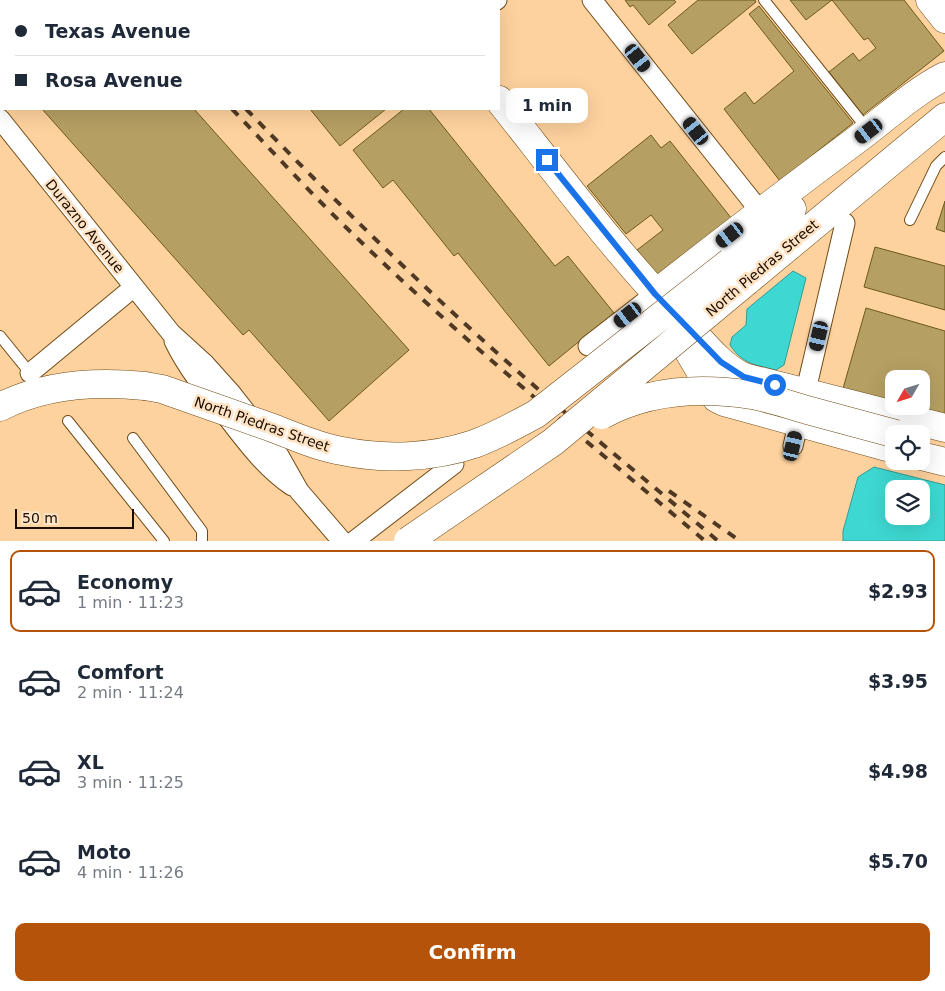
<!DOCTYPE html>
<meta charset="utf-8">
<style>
:root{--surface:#fff;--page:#f6f6f7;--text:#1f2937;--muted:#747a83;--line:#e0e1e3;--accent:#b45309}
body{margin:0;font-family:"DejaVu Sans",sans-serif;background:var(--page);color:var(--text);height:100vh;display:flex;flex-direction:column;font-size:19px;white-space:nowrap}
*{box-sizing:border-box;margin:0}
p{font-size:16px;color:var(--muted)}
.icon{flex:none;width:28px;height:28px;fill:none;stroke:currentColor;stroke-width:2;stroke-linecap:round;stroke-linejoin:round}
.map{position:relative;height:541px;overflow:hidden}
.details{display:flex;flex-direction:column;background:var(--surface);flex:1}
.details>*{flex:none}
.top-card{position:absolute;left:0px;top:0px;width:500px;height:110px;box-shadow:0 5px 20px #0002;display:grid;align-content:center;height:110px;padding:0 15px;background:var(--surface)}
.needle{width:32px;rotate:231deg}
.fabs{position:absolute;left:885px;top:370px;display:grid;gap:10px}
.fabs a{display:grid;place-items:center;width:45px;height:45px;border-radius:10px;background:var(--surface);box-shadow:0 5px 20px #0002;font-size:25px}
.scale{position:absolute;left:15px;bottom:12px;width:119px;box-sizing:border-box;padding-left:5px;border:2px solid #1b0c00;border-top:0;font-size:14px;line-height:18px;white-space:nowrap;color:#1b0c00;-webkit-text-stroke:4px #fee3c4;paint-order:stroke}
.end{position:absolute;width:22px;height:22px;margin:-11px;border:6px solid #1a73e8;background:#fff;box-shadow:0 0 0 2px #fff}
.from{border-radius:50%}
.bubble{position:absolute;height:35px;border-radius:10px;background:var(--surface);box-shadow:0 5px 20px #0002;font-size:16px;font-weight:800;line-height:35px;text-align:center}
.car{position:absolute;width:15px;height:30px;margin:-15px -8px;border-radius:6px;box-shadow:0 0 4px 1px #0007;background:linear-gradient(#222 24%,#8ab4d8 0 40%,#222 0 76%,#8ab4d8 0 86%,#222 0)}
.top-card b{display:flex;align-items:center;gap:18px;height:48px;font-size:19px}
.top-card b+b{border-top:1px solid var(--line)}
.top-card i{width:12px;height:12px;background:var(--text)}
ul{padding:9px 0 0;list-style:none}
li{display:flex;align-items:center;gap:15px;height:82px;margin:0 10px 8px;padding:0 5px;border:2px solid transparent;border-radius:10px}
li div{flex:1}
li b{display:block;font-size:19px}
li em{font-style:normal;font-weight:800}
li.on{border-color:var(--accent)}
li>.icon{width:45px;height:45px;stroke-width:1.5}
.cta{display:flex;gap:10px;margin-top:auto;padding:10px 15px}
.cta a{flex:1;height:58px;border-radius:10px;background:var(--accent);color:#fff;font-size:20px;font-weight:800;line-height:58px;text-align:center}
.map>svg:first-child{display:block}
.water{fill:#3ed8d2;stroke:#349b93;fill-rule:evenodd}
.building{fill:#b59f63;stroke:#6d591a;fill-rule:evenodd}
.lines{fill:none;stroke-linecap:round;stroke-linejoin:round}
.lane-casing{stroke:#704b16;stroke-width:12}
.street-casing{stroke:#704b16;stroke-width:21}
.secondary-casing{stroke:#704b16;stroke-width:29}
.lane{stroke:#fff;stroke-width:10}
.street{stroke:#fff;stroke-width:19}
.secondary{stroke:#fff;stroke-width:28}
.rail{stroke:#4f3924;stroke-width:4;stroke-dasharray:9 9;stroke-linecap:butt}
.secondary-bridge-casing{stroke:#704b16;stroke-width:29;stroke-linecap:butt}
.secondary-bridge{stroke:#fff;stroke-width:28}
.route{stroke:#1a73e8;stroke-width:6}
.labels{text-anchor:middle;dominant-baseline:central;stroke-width:5;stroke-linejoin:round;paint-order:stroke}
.street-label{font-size:14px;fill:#1b0c00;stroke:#fee3c4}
</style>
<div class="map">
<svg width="945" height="541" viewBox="0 0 945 541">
<rect width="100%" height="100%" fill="#fed29e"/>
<path class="water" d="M793,271L806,278L784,365L776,370C756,365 742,364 730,345L732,337L746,325L747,309Z
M874,467L945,485V541H843V531L858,477ZM894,489H921V516H894Z"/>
<path class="building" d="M288,0H343L344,1H286Z
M625,0H674L676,2L649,25L633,5L630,7Z
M698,0H755L756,2L692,54L668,25Z
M790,0H904L944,51L863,115L829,72L853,53L859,61L876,48L868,38L864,40L832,0L806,20Z
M759,6L853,123L780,181L724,109L745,92L754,104L794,71L749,14Z
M42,109H194L409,350L329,421L249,330L243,335Z
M310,109H386L340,146Z
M404,109H429L555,266L568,256L614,313L549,366L458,253L454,256L393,180L383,188L353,150Z
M651,135L661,148L670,141L732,219L659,277L637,250L663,230L651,215L626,234L587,186Z
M945,201V232L936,229Z
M875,247L945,266V310L864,287Z
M866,308L945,331V421L842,392ZM894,379H921V406H894Z"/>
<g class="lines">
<defs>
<path id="lane" d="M764,0L868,130
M244,1L245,0
M910,220L936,166L945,157
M0,336L30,373
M68,421L164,541
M133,438L202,531V541"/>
<path id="street" d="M592,0L760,211
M495,1L497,0
M0,119L171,333L205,364L231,393L277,452L299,491L342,541
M174,341C187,368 205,390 224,413C244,439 264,467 292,486
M588,346L655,294
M30,373L134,287
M793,446L845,223
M354,541L454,464"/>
<path id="secondary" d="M419,0L420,1
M930,0L945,19
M499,100C560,177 619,257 688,327C705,345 722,367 744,377L945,428
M730,262L792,209
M747,281L945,117
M655,294C721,242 788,191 855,141C885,119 912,93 945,76
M676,330L716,398L724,402L894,449
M0,407C44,384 96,381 145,386
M921,456L945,462"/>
</defs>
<use href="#lane" class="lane-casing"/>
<use href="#street" class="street-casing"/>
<use href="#secondary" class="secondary-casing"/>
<use href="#lane" class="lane"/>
<use href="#street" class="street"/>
<use href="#secondary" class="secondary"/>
<path class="rail" d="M128,0L129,1
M142,0L144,1
M232,109C273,152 314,197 358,239C468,345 588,442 705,541
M246,109C332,198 420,285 513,367C580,427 650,483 718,541
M669,491L740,541"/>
<defs>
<path id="secondary-bridge" d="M145,386L162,389C198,402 234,414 270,427C294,436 317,447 342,451C385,460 432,458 474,444C496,436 516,425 536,414L730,262
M602,415C648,390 700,387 751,395C770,398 789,405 807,410C837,418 866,426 896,434
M408,541L553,442L747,281"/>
</defs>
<use href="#secondary-bridge" class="secondary-bridge-casing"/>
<use href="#secondary-bridge" class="secondary-bridge"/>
</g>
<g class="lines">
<path class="route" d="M547,160L655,294L721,362L744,377L775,385"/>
</g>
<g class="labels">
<g class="street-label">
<text transform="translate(85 226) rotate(51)">Durazno Avenue</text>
<text transform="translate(762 268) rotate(-40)">North Piedras Street</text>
<text transform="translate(262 424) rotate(19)">North Piedras Street</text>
</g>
</g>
</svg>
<div class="fabs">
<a><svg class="needle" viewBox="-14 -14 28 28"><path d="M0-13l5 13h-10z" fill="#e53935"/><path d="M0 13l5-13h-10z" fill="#747a83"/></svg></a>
<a><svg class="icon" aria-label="locate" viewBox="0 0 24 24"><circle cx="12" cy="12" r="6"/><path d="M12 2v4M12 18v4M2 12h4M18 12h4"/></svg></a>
<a><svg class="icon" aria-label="layers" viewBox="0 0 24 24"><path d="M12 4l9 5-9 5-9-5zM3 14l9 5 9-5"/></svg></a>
</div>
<div class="scale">50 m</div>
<i class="end from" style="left:775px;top:385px"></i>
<i class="end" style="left:547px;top:160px"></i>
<div class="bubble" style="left:506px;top:88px;width:82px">1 min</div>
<i class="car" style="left:638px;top:58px;rotate:142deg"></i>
<i class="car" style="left:696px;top:131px;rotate:322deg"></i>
<i class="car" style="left:869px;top:131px;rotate:233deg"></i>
<i class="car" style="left:730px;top:235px;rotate:232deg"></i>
<i class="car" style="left:628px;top:315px;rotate:232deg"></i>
<i class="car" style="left:819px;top:336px;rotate:193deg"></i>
<i class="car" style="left:793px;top:446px;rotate:13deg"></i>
<div class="top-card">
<b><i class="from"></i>Texas Avenue</b>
<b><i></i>Rosa Avenue</b>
</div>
</div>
<section class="details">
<ul>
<li class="on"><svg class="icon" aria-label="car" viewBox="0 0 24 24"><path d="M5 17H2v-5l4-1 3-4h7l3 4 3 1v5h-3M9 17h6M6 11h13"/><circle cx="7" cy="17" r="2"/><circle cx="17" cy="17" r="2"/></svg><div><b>Economy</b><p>1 min · 11:23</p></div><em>$2.93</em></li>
<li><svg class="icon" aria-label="car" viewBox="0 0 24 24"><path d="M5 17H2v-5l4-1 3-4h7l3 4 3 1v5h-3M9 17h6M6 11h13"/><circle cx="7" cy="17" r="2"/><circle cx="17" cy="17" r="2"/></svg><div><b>Comfort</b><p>2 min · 11:24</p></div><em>$3.95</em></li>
<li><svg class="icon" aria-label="car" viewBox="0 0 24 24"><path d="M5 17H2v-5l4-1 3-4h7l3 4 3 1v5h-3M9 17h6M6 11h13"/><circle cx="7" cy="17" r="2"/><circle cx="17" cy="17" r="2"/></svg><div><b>XL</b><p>3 min · 11:25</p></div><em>$4.98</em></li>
<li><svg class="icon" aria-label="car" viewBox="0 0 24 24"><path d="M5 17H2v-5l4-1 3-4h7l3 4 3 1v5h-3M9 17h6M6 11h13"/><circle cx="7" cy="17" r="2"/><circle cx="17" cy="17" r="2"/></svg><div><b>Moto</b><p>4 min · 11:26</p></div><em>$5.70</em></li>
</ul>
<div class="cta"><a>Confirm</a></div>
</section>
